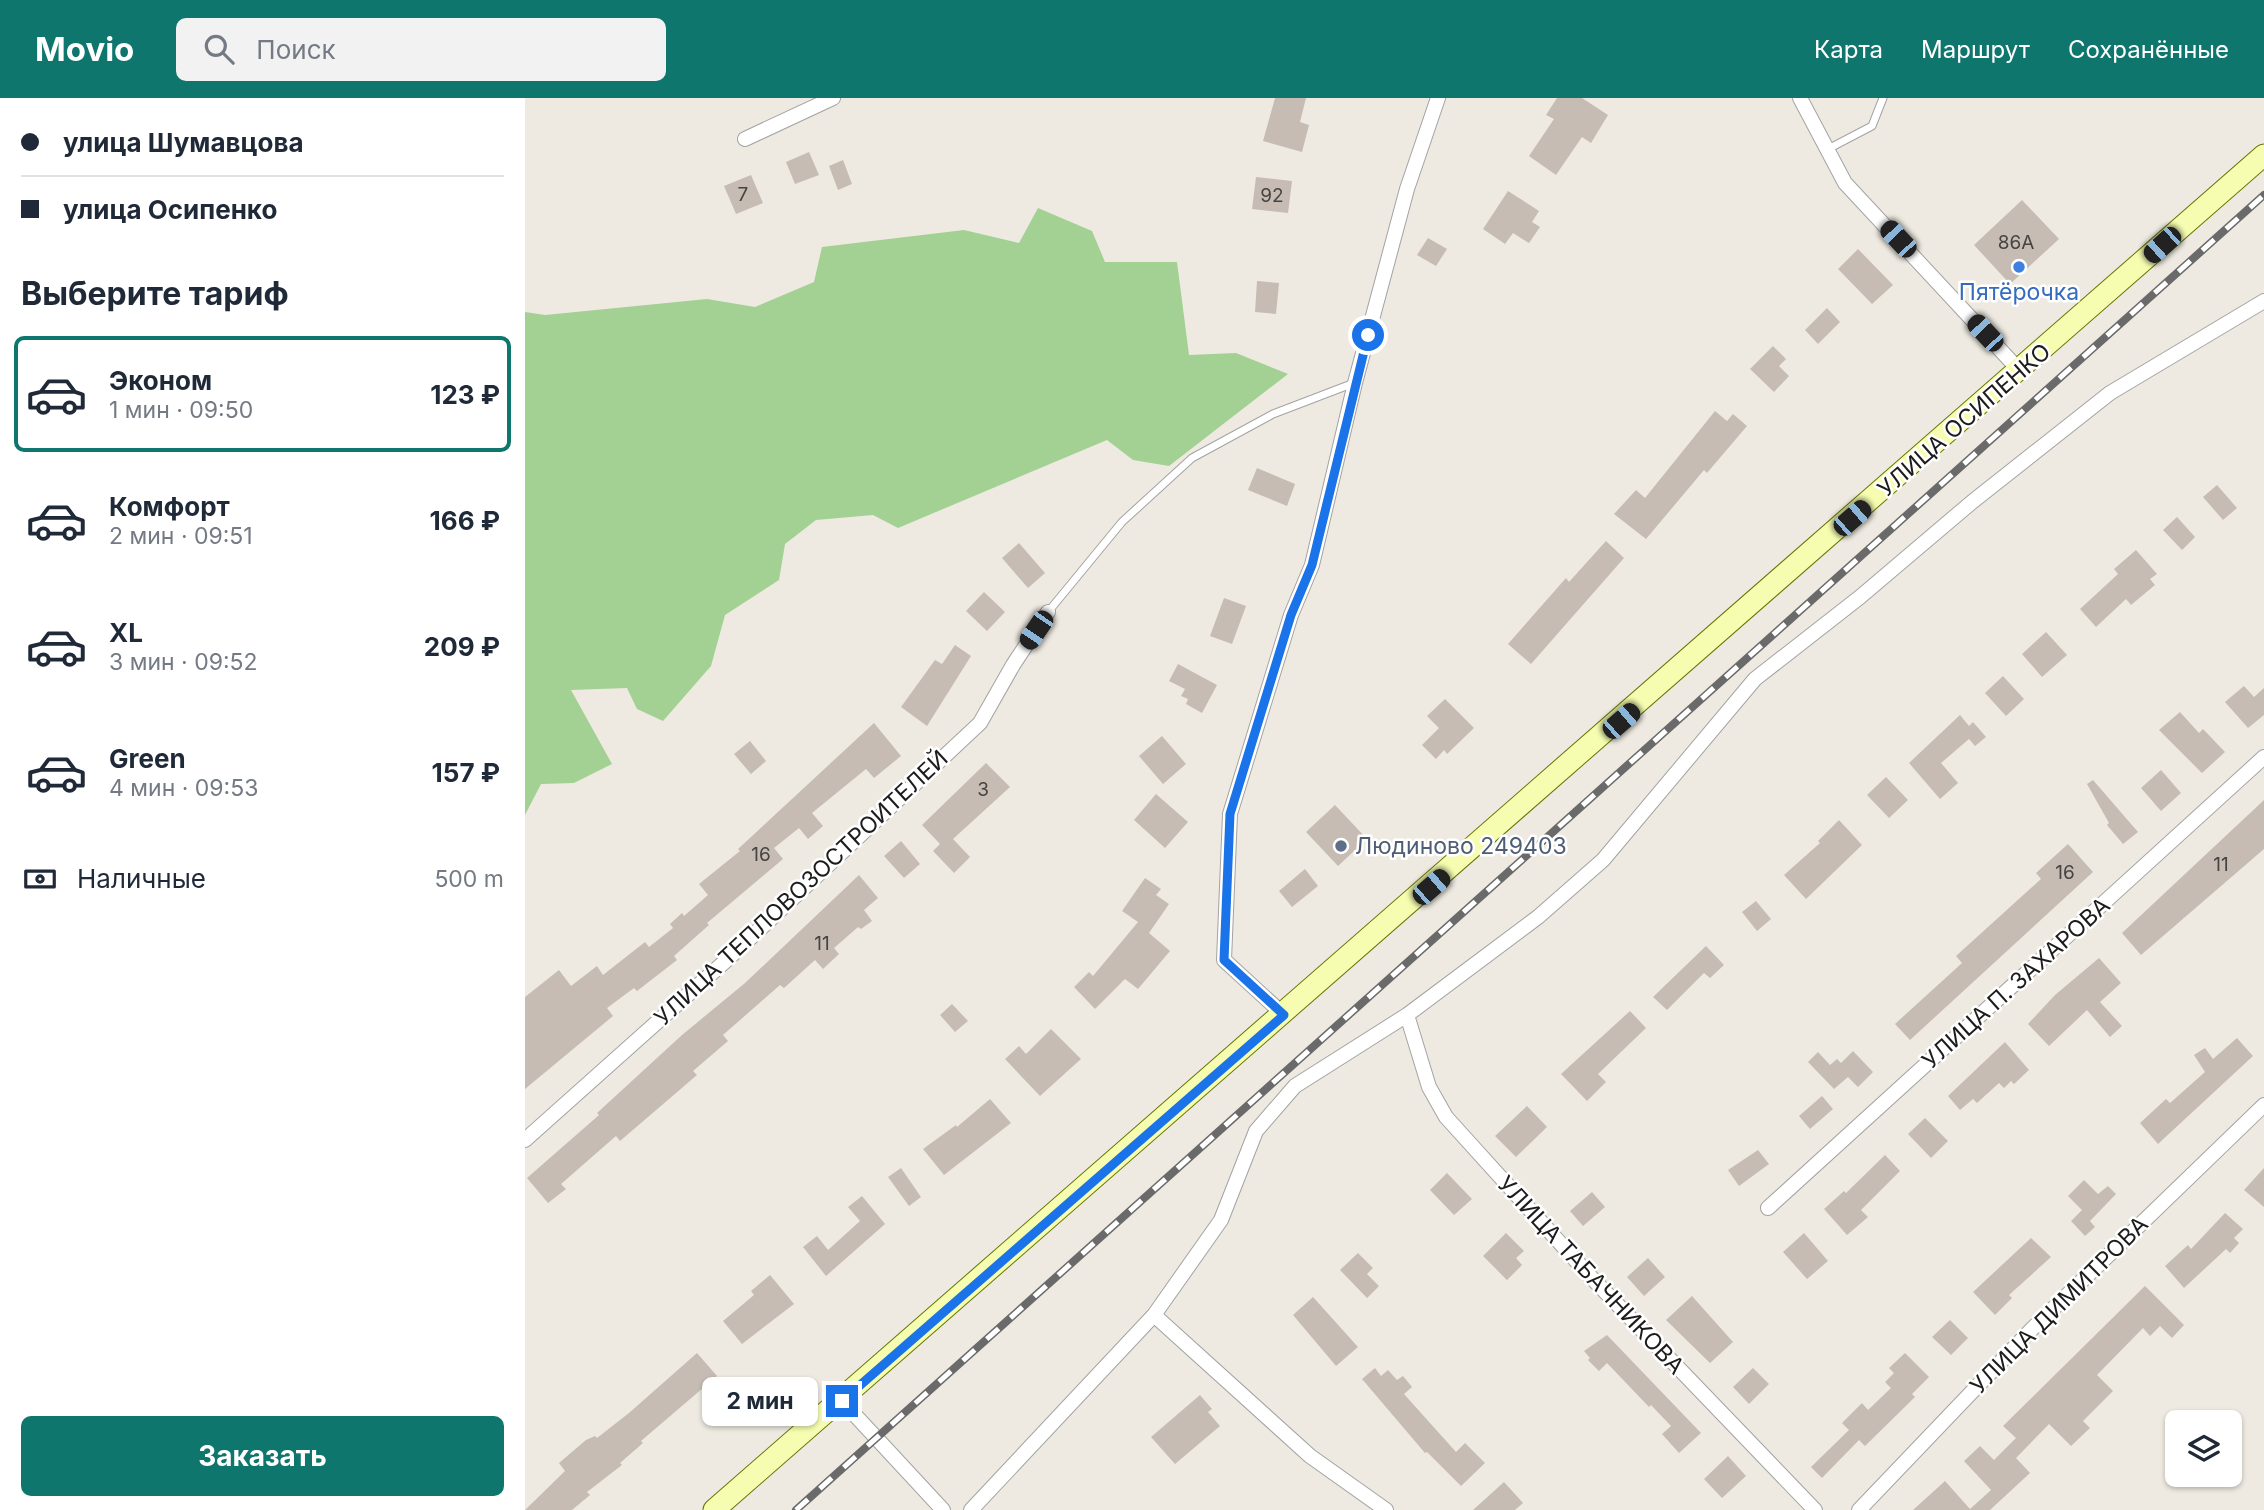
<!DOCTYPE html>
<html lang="ru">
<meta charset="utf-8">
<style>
:root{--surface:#fff;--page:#f2f2f3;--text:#1f2937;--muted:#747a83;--line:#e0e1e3;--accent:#0f766e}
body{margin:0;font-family:Inter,sans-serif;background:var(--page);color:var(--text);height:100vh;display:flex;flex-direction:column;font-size:26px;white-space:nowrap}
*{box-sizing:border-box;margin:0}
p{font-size:23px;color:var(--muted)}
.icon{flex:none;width:38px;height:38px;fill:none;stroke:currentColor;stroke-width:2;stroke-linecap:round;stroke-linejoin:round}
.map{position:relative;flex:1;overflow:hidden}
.side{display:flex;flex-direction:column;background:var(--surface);width:525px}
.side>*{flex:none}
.banner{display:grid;align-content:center;height:154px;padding:0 21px;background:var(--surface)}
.fabs{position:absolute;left:1640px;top:1312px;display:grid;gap:14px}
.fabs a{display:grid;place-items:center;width:77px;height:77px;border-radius:10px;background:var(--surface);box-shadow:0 2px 5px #0004;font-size:35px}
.end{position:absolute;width:32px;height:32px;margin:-16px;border:9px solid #1a73e8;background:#fff;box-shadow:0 0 0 4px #fff}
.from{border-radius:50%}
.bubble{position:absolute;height:49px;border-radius:10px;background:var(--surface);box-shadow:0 2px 5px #0004;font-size:23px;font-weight:700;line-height:49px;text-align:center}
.car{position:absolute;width:21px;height:42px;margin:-21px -10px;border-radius:9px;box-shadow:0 0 5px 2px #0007;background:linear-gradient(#222 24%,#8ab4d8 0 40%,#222 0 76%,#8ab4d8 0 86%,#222 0)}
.banner b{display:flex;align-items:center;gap:24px;height:66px;font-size:26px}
.banner b+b{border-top:2px solid var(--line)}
.banner i{width:18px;height:18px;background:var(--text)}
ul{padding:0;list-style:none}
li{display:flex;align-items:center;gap:21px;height:116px;margin:0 14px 10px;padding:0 7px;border:4px solid transparent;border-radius:10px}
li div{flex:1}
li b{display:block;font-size:26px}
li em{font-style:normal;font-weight:700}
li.active{border-color:var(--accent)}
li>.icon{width:63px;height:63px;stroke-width:1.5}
h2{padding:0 21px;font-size:32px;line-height:84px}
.pay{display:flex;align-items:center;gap:18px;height:77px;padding:0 21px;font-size:26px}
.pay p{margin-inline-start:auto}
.cta{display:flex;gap:14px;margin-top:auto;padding:14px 21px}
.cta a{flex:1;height:80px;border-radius:10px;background:var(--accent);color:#fff;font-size:28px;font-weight:700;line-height:80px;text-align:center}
header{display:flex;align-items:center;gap:42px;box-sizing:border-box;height:98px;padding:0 35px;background:var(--accent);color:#fff}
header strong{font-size:33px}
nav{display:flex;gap:38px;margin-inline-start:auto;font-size:24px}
.search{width:490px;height:63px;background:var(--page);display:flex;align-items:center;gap:18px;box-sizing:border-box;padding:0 24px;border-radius:10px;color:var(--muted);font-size:26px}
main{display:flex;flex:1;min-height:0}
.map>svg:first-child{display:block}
.forest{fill:#a3d093}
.building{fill:#c6bcb4}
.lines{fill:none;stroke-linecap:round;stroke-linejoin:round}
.lane-casing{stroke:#a3a3a3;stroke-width:9}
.street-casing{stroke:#a3a3a3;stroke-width:16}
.secondary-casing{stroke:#657600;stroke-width:23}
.lane{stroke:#fff;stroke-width:7}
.street{stroke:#fff;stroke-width:14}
.secondary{stroke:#f6fdb0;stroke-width:21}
.rail-casing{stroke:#6a6a6a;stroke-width:8}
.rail{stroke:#fff;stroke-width:5;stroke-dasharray:16;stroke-linecap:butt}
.route{stroke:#1a73e8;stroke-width:9}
.shop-dot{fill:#3f7fe0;stroke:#fff;stroke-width:2.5}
.service-dot{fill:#5c6f8a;stroke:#fff;stroke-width:2.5}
.labels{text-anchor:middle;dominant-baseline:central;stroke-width:5;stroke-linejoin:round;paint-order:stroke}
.number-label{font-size:19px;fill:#464442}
.shop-label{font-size:23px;fill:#366cbe;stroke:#fff}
.street-label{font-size:23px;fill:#1c1c1c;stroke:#fff}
.service-label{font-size:23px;fill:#4e5e75;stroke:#fff;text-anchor:start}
</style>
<header>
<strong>Movio</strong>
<div class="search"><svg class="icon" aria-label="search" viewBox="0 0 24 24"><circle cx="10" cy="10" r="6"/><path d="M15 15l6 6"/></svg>Поиск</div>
<nav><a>Карта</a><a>Маршрут</a><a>Сохранённые</a></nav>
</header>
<main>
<section class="side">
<div class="banner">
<b><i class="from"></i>улица Шумавцова</b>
<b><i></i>улица Осипенко</b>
</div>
<h2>Выберите тариф</h2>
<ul>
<li class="active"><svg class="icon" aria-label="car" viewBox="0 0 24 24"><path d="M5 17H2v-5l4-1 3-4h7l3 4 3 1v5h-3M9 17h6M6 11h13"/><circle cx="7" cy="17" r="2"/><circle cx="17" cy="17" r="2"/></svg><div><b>Эконом</b><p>1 мин · 09:50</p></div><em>123 ₽</em></li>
<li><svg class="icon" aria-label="car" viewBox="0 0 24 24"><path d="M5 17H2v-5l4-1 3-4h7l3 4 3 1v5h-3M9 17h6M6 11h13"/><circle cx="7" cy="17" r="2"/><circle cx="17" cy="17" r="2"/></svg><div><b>Комфорт</b><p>2 мин · 09:51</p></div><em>166 ₽</em></li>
<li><svg class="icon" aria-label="car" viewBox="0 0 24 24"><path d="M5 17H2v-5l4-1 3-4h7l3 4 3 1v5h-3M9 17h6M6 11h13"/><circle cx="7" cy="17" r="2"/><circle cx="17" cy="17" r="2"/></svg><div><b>XL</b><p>3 мин · 09:52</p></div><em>209 ₽</em></li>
<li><svg class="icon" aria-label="car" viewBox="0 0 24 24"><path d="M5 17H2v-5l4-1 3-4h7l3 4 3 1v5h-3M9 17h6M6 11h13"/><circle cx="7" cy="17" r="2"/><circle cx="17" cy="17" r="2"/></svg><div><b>Green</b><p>4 мин · 09:53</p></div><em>157 ₽</em></li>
</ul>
<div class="pay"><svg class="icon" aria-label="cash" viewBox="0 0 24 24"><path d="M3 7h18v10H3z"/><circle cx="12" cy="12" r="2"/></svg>Наличные<p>500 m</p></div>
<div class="cta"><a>Заказать</a></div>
</section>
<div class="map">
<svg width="1739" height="1412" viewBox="0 0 1739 1412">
<rect width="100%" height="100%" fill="#eeeae1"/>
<path class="forest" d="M513,110L567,133L580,164H652L664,257L711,255L763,276L644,368L608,362L582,342L373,430L348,417L291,422L260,446L254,482L200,517L186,568L138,623L112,611L102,590L46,592L87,666L49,685L16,686L0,717V214L20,217L182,201L230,209L289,184L297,149L439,132L494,145Z"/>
<path class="building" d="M750,0H781L775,24L784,27L777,54L738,43Z
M1032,0H1057L1083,17L1066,45L1057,39L1031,77L1004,58L1029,21L1021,17Z
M284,54L294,77L270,86L261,64Z
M318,62L327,86L313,92L304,68Z
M226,77L238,105L211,116L199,88Z
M731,79L767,83L763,115L727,111Z
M983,93L1014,113L1007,124L1015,129L1004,145L988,135L980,146L958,131Z
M1497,102L1534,141L1485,186L1449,147Z
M903,140L922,151L911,168L892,157Z
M1333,151L1368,187L1347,206L1313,171Z
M732,183L754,185L751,216L730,214Z
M1302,210L1315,224L1293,246L1280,232Z
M1248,248L1261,261L1254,268L1264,278L1249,294L1225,271Z
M1190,313L1202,323L1208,316L1222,328L1182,375L1179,372L1121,441L1089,416L1111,392L1120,400Z
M732,370L770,386L762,408L723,392Z
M1692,387L1712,410L1698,422L1678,399Z
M1652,419L1670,439L1657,452L1638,432Z
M1081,443L1099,460L1006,566L983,546L1041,480L1044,484Z
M494,445L520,475L503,490L477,460Z
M1611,452L1632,476L1625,481L1630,487L1606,507L1601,501L1571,529L1555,511L1593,476L1589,471Z
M459,494L480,514L462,533L441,513Z
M699,500L721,508L707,546L685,538Z
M1521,534L1542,557L1517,579L1497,556Z
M430,547L446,558L402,628L376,609L410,562L417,566Z
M653,566L692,587L677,615L661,606L663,601L656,598L660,591L644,583Z
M1478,578L1499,601L1481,618L1460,595Z
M1719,588L1729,599L1739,590V617L1723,630L1700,604Z
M920,601L949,630L922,656L919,652L911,661L897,647L914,630L902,618Z
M1655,614L1674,635L1678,631L1700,654L1677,675L1634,632Z
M1435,617L1444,628L1448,624L1461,639L1450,648L1444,641L1416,665L1433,685L1415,701L1384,665Z
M349,625L376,658L349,680L341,671L287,715L298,728L283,741L274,730L249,750L258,761L182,825L184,827L149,858L152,862L112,893L109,890L82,910L88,918L0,991V899L34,872L46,888L72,868L78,877L120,844L124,849L148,830L145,826L157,815L159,818L183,797L174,786L215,753L213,751Z
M637,638L661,666L638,686L614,658Z
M225,643L241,663L226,676L209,656Z
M461,665L485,689L428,741L445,759L429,775L408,753L415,746L397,727Z
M1636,672L1656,695L1636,713L1616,690Z
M1361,679L1383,702L1364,720L1342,697Z
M1568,682L1613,734L1598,746L1582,727L1584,725L1562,686Z
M631,696L663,724L640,750L609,722Z
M1739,702V751L1616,857L1597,835Z
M810,707L842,741L813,768L781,734Z
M1314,722L1337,747L1281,801L1259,777L1295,745L1293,743Z
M376,743L395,766L379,780L359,758Z
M1543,746L1568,774L1385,942L1370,926L1437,865L1431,858L1516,781L1511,775Z
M780,771L793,788L767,809L754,793Z
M334,777L353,800L339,812L347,823L336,831L333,829L309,850L314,856L298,871L290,862L259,890L255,887L198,937L203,943L168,973L172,977L95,1043L91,1038L36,1086L41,1091L23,1105L2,1080L74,1017L72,1015L157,937L220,885Z
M620,780L636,791L631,797L644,806L624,835L645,853L613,891L600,881L570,911L549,889L564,874L568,878L613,824L597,813Z
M1231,803L1246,821L1232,833L1217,814Z
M1181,848L1199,867L1185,880L1179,875L1142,912L1128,899Z
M1574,860L1596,885L1575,904L1597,928L1585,939L1562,912L1524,948L1503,926L1530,897Z
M427,906L443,923L430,934L415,917Z
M1105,913L1121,930L1073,976L1081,984L1062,1003L1036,976Z
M526,931L556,961L515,998L480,961L494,948L501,956Z
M1712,940L1728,958L1633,1046L1615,1025L1641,1001L1645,1005L1680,974L1669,957L1680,950L1688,961Z
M1480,944L1504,972L1489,986L1486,983L1479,990L1474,985L1452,1005L1448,1001L1435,1012L1423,998Z
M1328,953L1348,974L1333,989L1323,979L1309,991L1283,964L1293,954L1305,967L1312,961L1316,965Z
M1297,998L1308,1011L1285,1031L1274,1018Z
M465,1001L486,1025L419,1077L398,1051L431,1027L432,1029Z
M1002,1008L1022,1029L991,1059L970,1038Z
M1400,1020L1423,1043L1406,1060L1383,1036Z
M1233,1052L1244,1066L1214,1088L1203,1072Z
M1360,1057L1375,1073L1336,1112L1343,1119L1322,1137L1299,1111L1319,1093L1321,1095Z
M376,1070L396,1099L384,1108L363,1079Z
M1739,1070V1109L1719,1092Z
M922,1075L947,1101L929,1117L905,1092Z
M1559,1082L1573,1096L1583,1088L1591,1096L1565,1123L1570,1129L1560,1138L1546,1123L1557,1112L1543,1098Z
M1067,1094L1080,1109L1058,1128L1045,1113Z
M337,1098L360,1126L301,1178L278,1149L292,1138L303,1152L335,1123L323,1109Z
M1700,1115L1718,1131L1709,1140L1714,1145L1705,1155L1701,1151L1659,1190L1640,1168L1663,1147L1666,1151Z
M981,1135L999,1153L991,1160L997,1167L982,1182L958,1158Z
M1279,1135L1303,1163L1282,1181L1258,1154Z
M1506,1140L1526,1159L1484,1197L1487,1200L1470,1217L1448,1194Z
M833,1155L848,1170L842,1176L854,1188L842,1200L815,1172Z
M1123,1160L1140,1179L1119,1198L1102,1179Z
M245,1177L269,1206L217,1246L198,1223L229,1197L226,1193Z
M1620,1188L1659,1227L1647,1240L1635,1228L1625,1238L1618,1230L1572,1277L1588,1293L1558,1323L1565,1330L1546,1348L1524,1326L1491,1360L1505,1375L1465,1412H1388L1420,1383L1445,1411L1466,1392L1439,1363L1455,1348L1469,1362L1491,1340L1478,1328Z
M1167,1198L1208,1244L1185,1265L1141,1222Z
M788,1199L833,1249L811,1268L768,1217Z
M1425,1222L1443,1240L1426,1257L1407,1239Z
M1082,1237L1176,1335L1154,1355L1137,1336L1146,1328L1126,1307L1124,1309L1082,1265L1074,1273L1063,1262L1065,1260L1059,1253Z
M172,1255L192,1278L116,1343L118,1345L95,1365L97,1367L62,1394L65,1397L47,1412H0L40,1373L34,1365L61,1342L70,1338L72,1340L104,1315Z
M1380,1255L1404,1279L1387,1296L1390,1299L1340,1348L1334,1342L1297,1380L1286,1369L1324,1332L1317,1325L1337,1305L1343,1312L1366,1290L1360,1284L1369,1275L1364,1270Z
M850,1270L856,1278L863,1272L872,1282L878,1278L887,1289L879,1296L931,1354L940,1345L960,1365L936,1388L902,1354L900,1355L837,1281Z
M1228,1270L1244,1286L1224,1306L1208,1289Z
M675,1297L687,1311L683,1314L695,1328L650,1366L626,1339Z
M1203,1358L1221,1378L1197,1400L1179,1381Z
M979,1384L998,1405L990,1412H948Z"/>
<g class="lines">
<defs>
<path id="lane" d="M1303,51L1347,28L1358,0
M523,514L597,424L667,360L748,316L829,285"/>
<path id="street" d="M1275,0L1320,85L1495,273
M220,41L308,0
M759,917L699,862L705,716L766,517L787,467L830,285L882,91L913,0
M882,917L904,989L921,1019L1064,1177L1290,1412
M0,1042L205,859L455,625L488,567L523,514
M1243,1110L1739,659
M629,1217L785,1358L861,1412
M317,1303L418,1412
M446,1412L629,1217L696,1122L731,1033L770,988L882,917L1013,819L1078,762L1230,581L1335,499L1447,404L1585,295L1739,203
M1334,1412L1506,1232L1739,1007"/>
<path id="secondary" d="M189,1412L1739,57"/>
</defs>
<use href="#lane" class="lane-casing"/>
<use href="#street" class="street-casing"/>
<use href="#secondary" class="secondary-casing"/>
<use href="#lane" class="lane"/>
<use href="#street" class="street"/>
<use href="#secondary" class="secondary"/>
<defs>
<path id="rail" d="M271,1412L1739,97"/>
</defs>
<use href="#rail" class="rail-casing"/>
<use href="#rail" class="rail"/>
</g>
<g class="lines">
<path class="route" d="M317,1303L759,917L699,862L705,716L766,517L787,467L843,237"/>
</g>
<circle class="shop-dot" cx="1494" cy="169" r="7"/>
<circle class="service-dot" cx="816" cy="748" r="7"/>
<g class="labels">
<g class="number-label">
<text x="218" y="96">7</text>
<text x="747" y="97">92</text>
<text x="1491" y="144">86А</text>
<text x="458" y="691">3</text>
<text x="236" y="756">16</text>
<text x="1696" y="766">11</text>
<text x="1540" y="774">16</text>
<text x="297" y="845">11</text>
</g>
<g class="shop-label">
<text x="1494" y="194">Пятёрочка</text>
</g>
<g class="street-label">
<text transform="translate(1439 322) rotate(-41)">УЛИЦА ОСИПЕНКО</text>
<text transform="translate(276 790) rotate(-43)">УЛИЦА ТЕПЛОВОЗОСТРОИТЕЛЕЙ</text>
<text transform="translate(1491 885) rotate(-42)">УЛИЦА П. ЗАХАРОВА</text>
<text transform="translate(1066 1177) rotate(47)">УЛИЦА ТАБАЧНИКОВА</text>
<text transform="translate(1534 1207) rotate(-45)">УЛИЦА ДИМИТРОВА</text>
</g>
<g class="service-label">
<text x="830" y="748">Людиново 249403</text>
</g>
</g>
</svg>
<div class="fabs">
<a><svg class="icon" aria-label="layers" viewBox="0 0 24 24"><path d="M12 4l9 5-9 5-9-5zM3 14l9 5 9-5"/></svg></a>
</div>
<i class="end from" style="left:843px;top:237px"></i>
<i class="end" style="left:317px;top:1303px"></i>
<div class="bubble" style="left:177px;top:1279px;width:116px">2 мин</div>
<i class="car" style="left:1373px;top:141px;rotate:317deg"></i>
<i class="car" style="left:1637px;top:147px;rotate:228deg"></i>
<i class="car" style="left:1460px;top:235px;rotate:317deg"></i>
<i class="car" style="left:1327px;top:420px;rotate:49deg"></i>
<i class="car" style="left:511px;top:532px;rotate:214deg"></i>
<i class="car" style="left:1096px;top:623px;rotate:49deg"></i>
<i class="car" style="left:906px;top:789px;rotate:49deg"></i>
</div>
</main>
